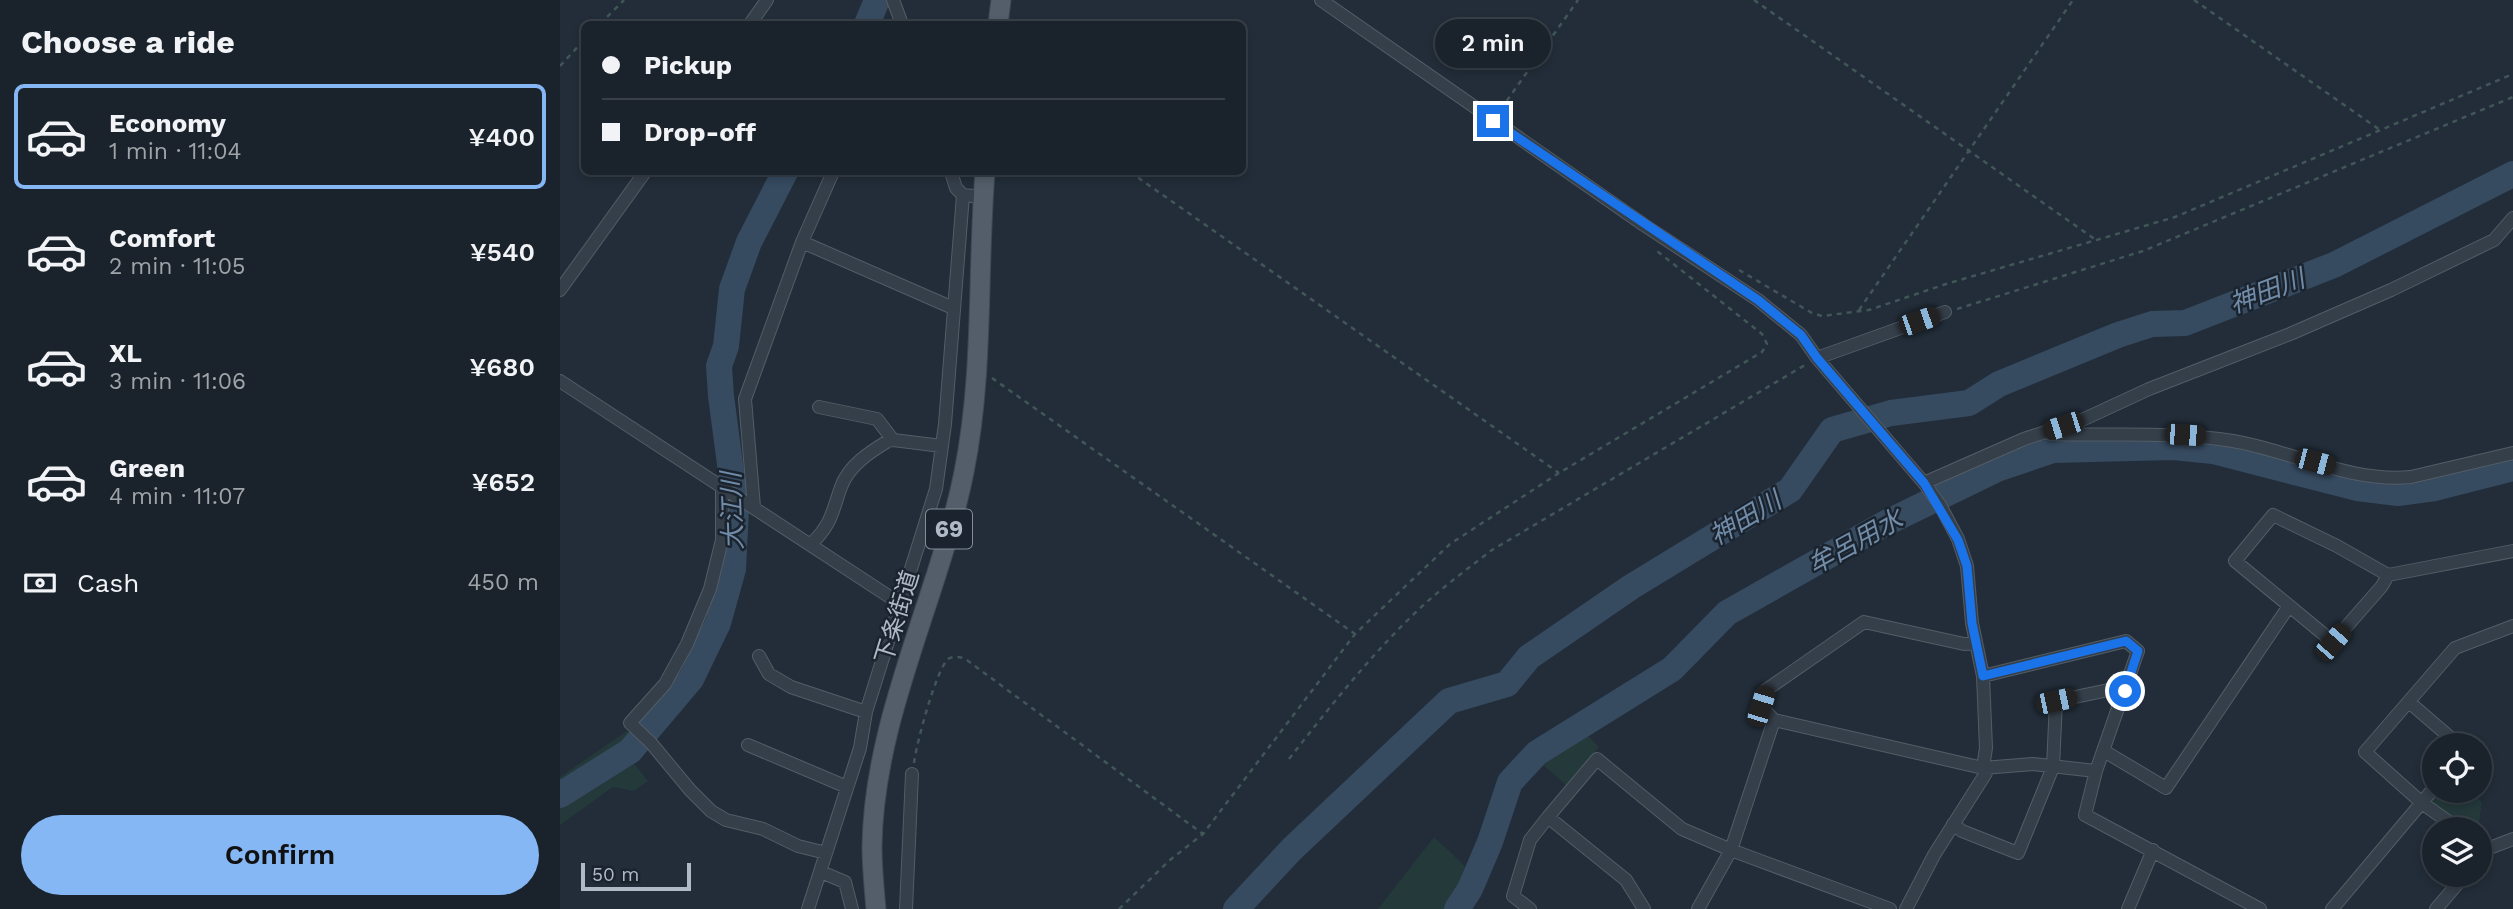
<!DOCTYPE html>
<meta charset="utf-8">
<style>
:root{--surface:#1a222b;--page:#272f37;--text:#f1f3f6;--muted:#9fa4a9;--line:#383f47;--accent:#86b7f5}
body{margin:0;font-family:"Work Sans","Noto Sans JP",sans-serif;background:var(--page);color:var(--text);height:100vh;display:flex;flex-direction:column;font-size:26px;white-space:nowrap}
*{box-sizing:border-box;margin:0}
p{font-size:23px;color:var(--muted)}
.icon{flex:none;width:38px;height:38px;fill:none;stroke:currentColor;stroke-width:2;stroke-linecap:round;stroke-linejoin:round}
.map{position:relative;flex:1;overflow:hidden}
.side{display:flex;flex-direction:column;background:var(--surface);width:560px}
.side>*{flex:none}
.hud{position:absolute;left:21px;top:21px;width:665px;height:154px;border-radius:10px;box-shadow:0 4px 10px #0003,0 0 0 2px var(--line);display:grid;align-content:center;height:154px;padding:0 21px;background:var(--surface)}
.buttons{position:absolute;left:1862px;top:733px;display:grid;gap:14px}
.buttons a{display:grid;place-items:center;width:70px;height:70px;border-radius:50%;background:var(--surface);box-shadow:0 4px 10px #0003,0 0 0 2px var(--line);font-size:35px}
.scale{position:absolute;left:21px;bottom:18px;width:110px;box-sizing:border-box;padding-left:7px;border:4px solid #b0bac6;border-top:0;font-size:19px;line-height:24px;white-space:nowrap;color:#b0bac6;-webkit-text-stroke:5px #1b242e;paint-order:stroke}
.end{position:absolute;width:32px;height:32px;margin:-16px;border:9px solid #1a73e8;background:#fff;box-shadow:0 0 0 4px #fff}
.from{border-radius:50%}
.bubble{position:absolute;height:49px;border-radius:24px;background:var(--surface);box-shadow:0 4px 10px #0003,0 0 0 2px var(--line);font-size:23px;font-weight:600;line-height:49px;text-align:center}
.car{position:absolute;width:21px;height:42px;margin:-21px -10px;border-radius:9px;box-shadow:0 0 5px 2px #0007;background:linear-gradient(#222 24%,#8ab4d8 0 40%,#222 0 76%,#8ab4d8 0 86%,#222 0)}
.hud b{display:flex;align-items:center;gap:24px;height:66px;font-size:26px}
.hud b+b{border-top:2px solid var(--line)}
.hud i{width:18px;height:18px;background:var(--text)}
ul{padding:0;list-style:none}
li{display:flex;align-items:center;gap:21px;height:105px;margin:0 14px 10px;padding:0 7px;border:4px solid transparent;border-radius:10px}
li div{flex:1}
li b{display:block;font-size:26px}
li em{font-style:normal;font-weight:600}
li.current{border-color:var(--accent)}
li>.icon{width:63px;height:63px;stroke-width:1.5}
h2{padding:0 21px;font-size:32px;line-height:84px}
.pay{display:flex;align-items:center;gap:18px;height:77px;padding:0 21px;font-size:26px}
.pay p{margin-inline-start:auto}
.cta{display:flex;gap:14px;margin-top:auto;padding:14px 21px}
.cta a{flex:1;height:80px;border-radius:42px;background:var(--accent);color:#111;font-size:28px;font-weight:600;line-height:80px;text-align:center}
main{display:flex;flex:1;min-height:0}
.map>svg:first-child{display:block}
.green{fill:#24393a}
.lines{fill:none;stroke-linecap:round;stroke-linejoin:round}
.river{stroke:#364a60;stroke-width:26}
.minor-casing{stroke:#535d67;stroke-width:14}
.primary-casing{stroke:#3f4853;stroke-width:21}
.path{stroke:#425658;stroke-width:2.5;stroke-dasharray:5 5;stroke-linecap:butt}
.minor{stroke:#353f4a;stroke-width:12}
.primary{stroke:#535e6a;stroke-width:19}
.route{stroke:#1a73e8;stroke-width:9}
.labels{text-anchor:middle;dominant-baseline:central;stroke-width:5;stroke-linejoin:round;paint-order:stroke}
.shield{fill:#1b242e;stroke:#838d98;stroke-width:2}
.shield-label{font-size:23px;font-weight:bold;fill:#b0bac6}
.street-label{font-size:24px;fill:#b0bac6;stroke:#1b242e}
.water-label{font-size:26px;font-style:italic;fill:#718ca9;stroke:#1b242e}
</style>
<main>
<section class="side">
<h2>Choose a ride</h2>
<ul>
<li class="current"><svg class="icon" aria-label="car" viewBox="0 0 24 24"><path d="M5 17H2v-5l4-1 3-4h7l3 4 3 1v5h-3M9 17h6M6 11h13"/><circle cx="7" cy="17" r="2"/><circle cx="17" cy="17" r="2"/></svg><div><b>Economy</b><p>1 min · 11:04</p></div><em>¥400</em></li>
<li><svg class="icon" aria-label="car" viewBox="0 0 24 24"><path d="M5 17H2v-5l4-1 3-4h7l3 4 3 1v5h-3M9 17h6M6 11h13"/><circle cx="7" cy="17" r="2"/><circle cx="17" cy="17" r="2"/></svg><div><b>Comfort</b><p>2 min · 11:05</p></div><em>¥540</em></li>
<li><svg class="icon" aria-label="car" viewBox="0 0 24 24"><path d="M5 17H2v-5l4-1 3-4h7l3 4 3 1v5h-3M9 17h6M6 11h13"/><circle cx="7" cy="17" r="2"/><circle cx="17" cy="17" r="2"/></svg><div><b>XL</b><p>3 min · 11:06</p></div><em>¥680</em></li>
<li><svg class="icon" aria-label="car" viewBox="0 0 24 24"><path d="M5 17H2v-5l4-1 3-4h7l3 4 3 1v5h-3M9 17h6M6 11h13"/><circle cx="7" cy="17" r="2"/><circle cx="17" cy="17" r="2"/></svg><div><b>Green</b><p>4 min · 11:07</p></div><em>¥652</em></li>
</ul>
<div class="pay"><svg class="icon" aria-label="cash" viewBox="0 0 24 24"><path d="M3 7h18v10H3z"/><circle cx="12" cy="12" r="2"/></svg>Cash<p>450 m</p></div>
<div class="cta"><a>Confirm</a></div>
</section>
<div class="map">
<svg width="1953" height="909" viewBox="0 0 1953 909">
<rect width="100%" height="100%" fill="#222d39"/>
<path class="green" d="M67,731L85,745L72,761L88,781L74,791L53,787L0,825V777Z
M1025,733L1039,747L1006,785L981,763L986,756Z
M1874,791H1907L1922,802L1918,829H1900L1862,803Z
M874,837L905,866L900,887L885,909H818Z"/>
<g class="lines">
<path class="river" d="M307,24L317,0
M0,795L70,751L131,679L158,623L173,569L176,509L161,396L159,366L166,346L172,289L189,242L225,172
M676,909L732,849L889,701L947,684L969,657L1071,587L1230,490L1272,430L1331,413L1409,403L1439,384L1558,335L1592,324L1625,323L1774,265L1953,174
M897,909L910,889L930,842L950,782L977,753L1112,669L1167,613L1326,523L1437,469L1493,450L1613,447L1653,451L1797,488L1838,493L1875,488L1953,468"/>
<defs>
<path id="minor" d="M333,0L342,24
M761,0L1084,225L1198,300L1241,335L1257,358L1364,483L1380,505L1398,539L1407,566L1412,623L1423,676L1426,748L1423,768L1426,773L1374,855L1346,909
M190,24L207,0
M391,172L396,188L403,195L423,197
M242,242L273,172
M0,290L85,172
M1257,358L1385,312
M0,381L339,603
M259,407L317,419L333,440
M1491,434C1552,436 1613,431 1673,441C1732,451 1790,483 1851,477L1953,453
M1364,483L1464,439L1522,420L1589,389L1730,334L1831,290L1934,240L1953,218
M162,487V540L150,589L127,644L105,684L70,723L91,743L130,790L151,811L166,820L203,829L238,846L266,853
M194,507L185,399L242,242L393,308
M251,544C272,524 272,512 281,487C289,465 310,452 328,441L333,440L382,446
M1828,575L1822,586L1773,642L1675,561L1713,515L1777,546L1828,575L1953,551
M199,656L209,674L231,687L306,712
M1423,676L1566,641L1578,651L1536,771L1525,815L1700,909
M1849,702L1900,746
M1214,720L1423,768L1473,764L1536,771
M188,745L287,787
M1544,751L1606,788L1729,606
M988,817L1037,759L1122,829L1171,850L1330,909
M1393,824L1402,831L1458,853L1493,767L1496,701L1558,688L1565,691
M1900,830L1862,803L1805,752L1895,648L1953,626
M1920,858L1927,849L1953,839
M261,872L285,882L292,909
M248,909L300,748L306,712L376,489L385,424L403,195
M346,909L352,774
M970,909L953,896L970,840L988,817L1066,880L1084,909
M1138,909L1171,850L1214,720L1201,706L1206,690L1304,622L1404,644L1416,643
M1568,909L1593,850
M1772,909L1874,788
M1876,909L1905,875"/>
<path id="primary" d="M438,24L441,0
M316,909C314,888 312,867 312,846C314,716 379,597 404,472C424,373 417,272 425,172"/>
</defs>
<use href="#minor" class="minor-casing"/>
<use href="#primary" class="primary-casing"/>
<path class="path" d="M1194,0L1536,240
M1634,0L1820,130
M40,24L64,0
M0,66L24,40
M941,109L1018,0
M570,172L999,473
M1179,270L1252,313L1262,316L1309,310L1386,284L1615,217L1953,74
M1397,309L1583,251L1953,97
M1299,310L1513,0
M432,378L795,634
M729,759C769,708 809,657 856,612C880,589 906,570 932,550L1245,365
M354,763C356,745 376,670 388,659C393,656 398,657 404,658L643,834
M559,909L610,860L643,834L795,634L890,544L999,473L1202,352L1207,344L1202,334L1097,251"/>
<use href="#minor" class="minor"/>
<use href="#primary" class="primary"/>
</g>
<g class="lines">
<path class="route" d="M933,121L1198,300L1241,335L1257,358L1364,483L1398,540L1407,566L1412,623L1423,676L1566,641L1578,651L1565,691"/>
</g>
<g class="labels">
<rect class="shield" x="366" y="509.5" width="46" height="39" rx="5"/>
<g class="shield-label">
<text x="389" y="529">69</text>
</g>
<g class="street-label">
<text transform="translate(337 617) rotate(-73)">下条街道</text>
</g>
<g class="water-label">
<text transform="translate(1707 291) rotate(-21)">神田川</text>
<text transform="translate(172 511) rotate(-92)">大江川</text>
<text transform="translate(1185 518) rotate(-31)">神田川</text>
<text transform="translate(1295 542) rotate(-29)">牟呂用水</text>
</g>
</g>
</svg>
<div class="buttons">
<a><svg class="icon" aria-label="locate" viewBox="0 0 24 24"><circle cx="12" cy="12" r="6"/><path d="M12 2v4M12 18v4M2 12h4M18 12h4"/></svg></a>
<a><svg class="icon" aria-label="layers" viewBox="0 0 24 24"><path d="M12 4l9 5-9 5-9-5zM3 14l9 5 9-5"/></svg></a>
</div>
<div class="scale">50 m</div>
<i class="end from" style="left:1565px;top:691px"></i>
<i class="end" style="left:933px;top:121px"></i>
<div class="bubble" style="left:875px;top:19px;width:116px">2 min</div>
<i class="car" style="left:1359px;top:321px;rotate:71deg"></i>
<i class="car" style="left:1503px;top:426px;rotate:252deg"></i>
<i class="car" style="left:1625px;top:435px;rotate:93deg"></i>
<i class="car" style="left:1755px;top:462px;rotate:105deg"></i>
<i class="car" style="left:1773px;top:642px;rotate:41deg"></i>
<i class="car" style="left:1496px;top:701px;rotate:78deg"></i>
<i class="car" style="left:1201px;top:706px;rotate:17deg"></i>
<div class="hud">
<b><i class="from"></i>Pickup</b>
<b><i></i>Drop-off</b>
</div>
</div>
</main>
